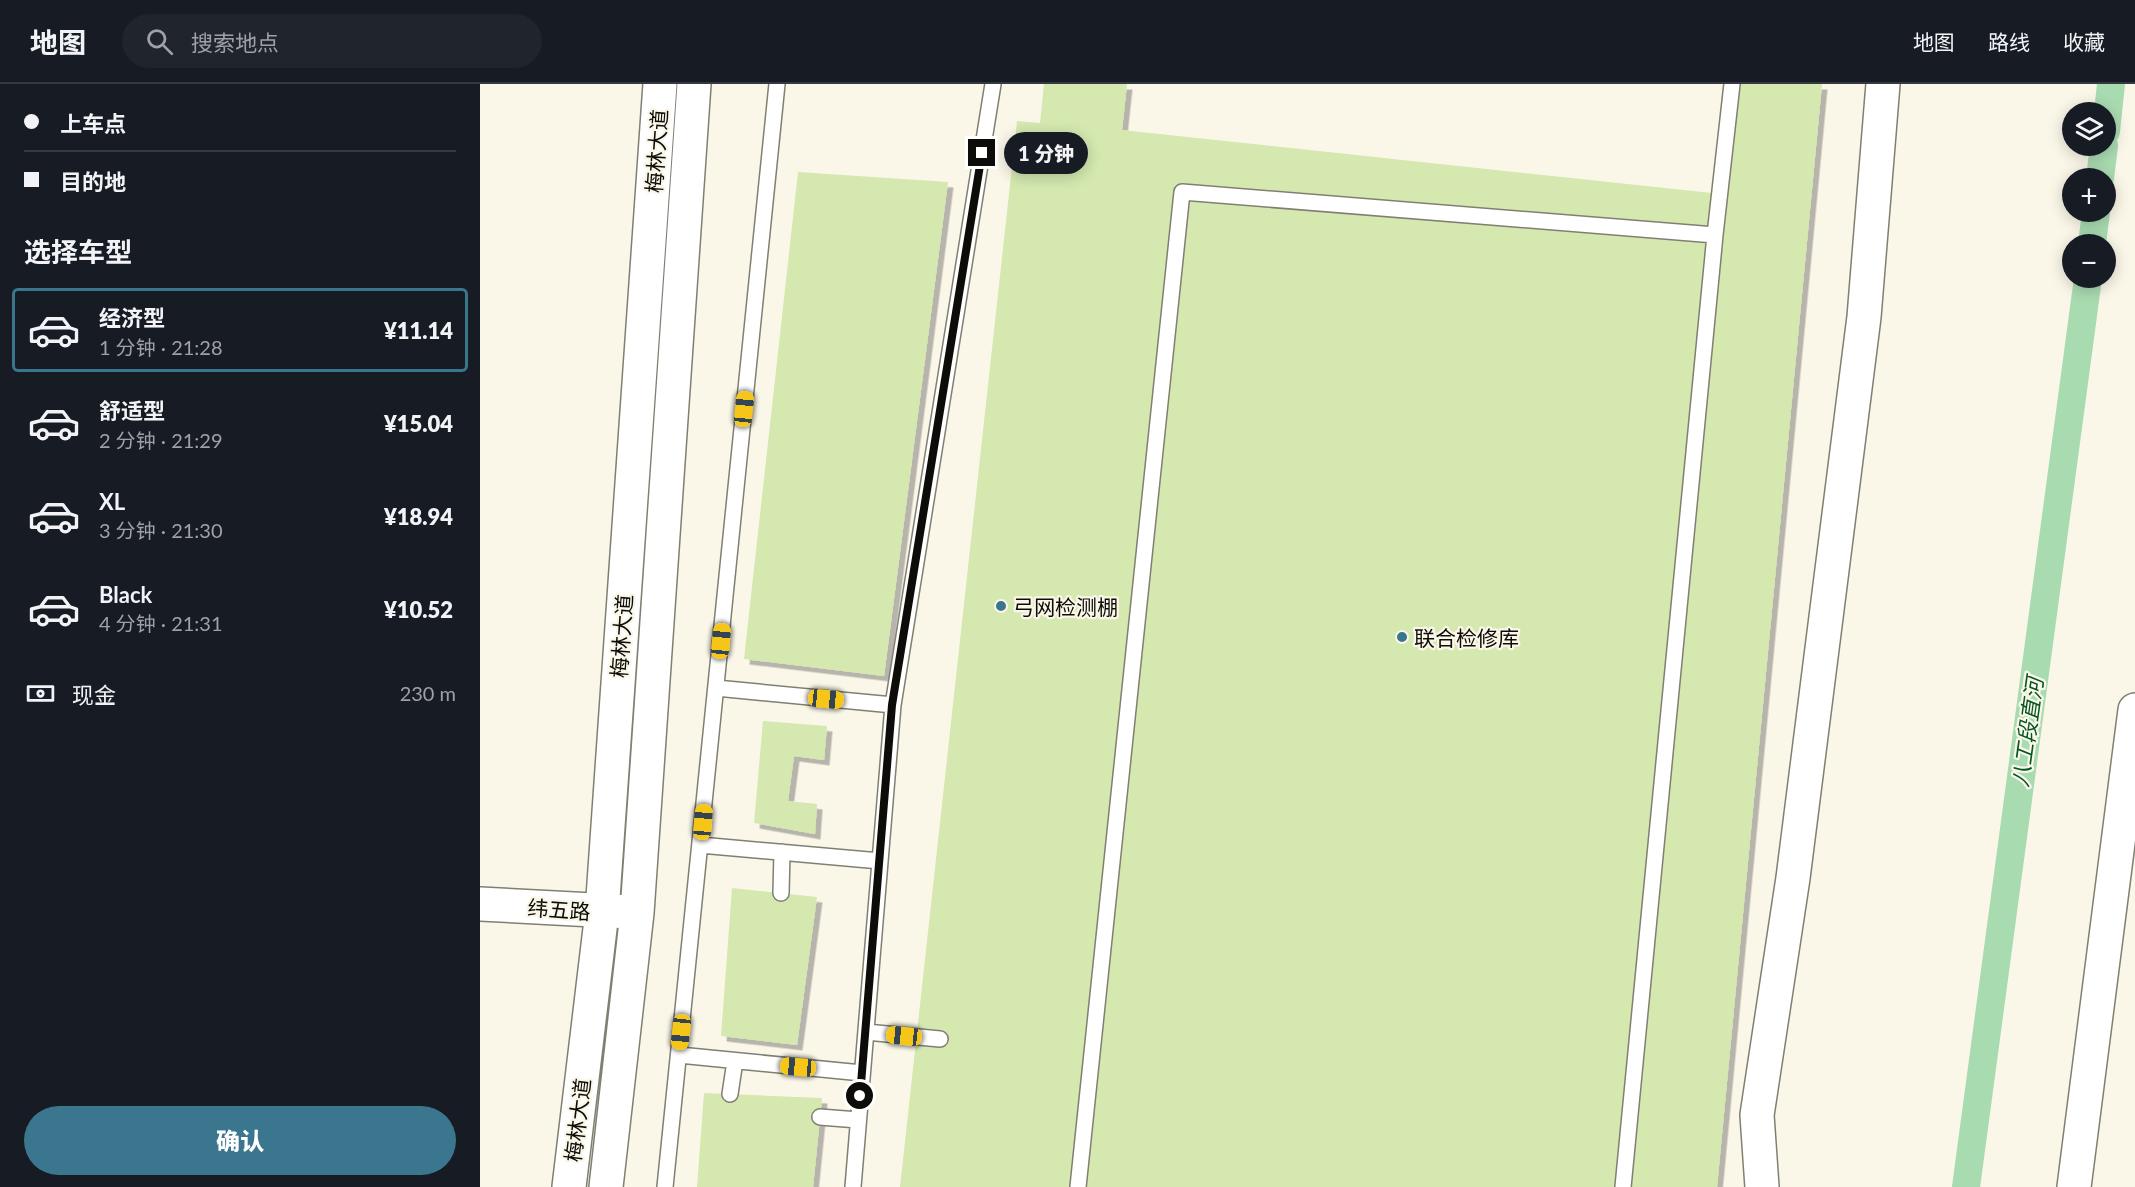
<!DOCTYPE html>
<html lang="zh">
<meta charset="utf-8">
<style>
:root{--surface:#171b24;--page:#20242c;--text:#f1f3f6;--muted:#9ea1a6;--line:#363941;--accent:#3a778e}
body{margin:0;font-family:Lato,"Noto Sans SC",sans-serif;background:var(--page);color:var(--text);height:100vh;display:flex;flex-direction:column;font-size:22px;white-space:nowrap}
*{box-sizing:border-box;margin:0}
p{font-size:20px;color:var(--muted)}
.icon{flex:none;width:33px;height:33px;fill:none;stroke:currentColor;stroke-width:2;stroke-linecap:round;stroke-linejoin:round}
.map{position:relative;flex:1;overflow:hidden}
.side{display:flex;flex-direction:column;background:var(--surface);width:480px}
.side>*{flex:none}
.banner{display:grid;align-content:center;height:132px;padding:0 24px;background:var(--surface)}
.fabs{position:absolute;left:1582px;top:18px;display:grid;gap:12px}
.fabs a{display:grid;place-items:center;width:54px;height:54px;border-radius:50%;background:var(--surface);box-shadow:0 3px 15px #0003;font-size:30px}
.end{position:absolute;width:27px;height:27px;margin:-14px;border:8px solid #0d0c08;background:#fff;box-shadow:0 0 0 3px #fff}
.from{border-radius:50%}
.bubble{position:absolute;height:42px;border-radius:21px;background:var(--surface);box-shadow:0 3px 15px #0003;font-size:20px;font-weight:800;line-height:42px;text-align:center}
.car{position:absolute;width:18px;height:36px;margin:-18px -9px;border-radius:8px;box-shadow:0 0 4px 2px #0007;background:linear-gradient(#f5c518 24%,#345 0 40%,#f5c518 0 76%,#345 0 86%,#f5c518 0)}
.banner b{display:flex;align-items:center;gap:21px;height:57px;font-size:22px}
.banner b+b{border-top:2px solid var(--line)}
.banner i{width:15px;height:15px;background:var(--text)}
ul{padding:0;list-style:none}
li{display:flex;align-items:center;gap:18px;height:84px;margin:0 12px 9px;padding:0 12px;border:3px solid transparent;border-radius:6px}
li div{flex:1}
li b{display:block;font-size:22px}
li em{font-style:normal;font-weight:800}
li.selected{border-color:var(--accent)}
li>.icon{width:54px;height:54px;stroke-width:1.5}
h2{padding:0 24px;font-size:27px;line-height:72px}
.pay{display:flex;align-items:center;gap:15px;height:66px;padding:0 24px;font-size:22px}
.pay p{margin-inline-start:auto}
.cta{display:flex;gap:12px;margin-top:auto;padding:12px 24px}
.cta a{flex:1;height:69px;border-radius:36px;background:var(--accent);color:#fff;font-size:24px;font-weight:800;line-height:69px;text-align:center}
header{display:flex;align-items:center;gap:36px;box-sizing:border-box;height:84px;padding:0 30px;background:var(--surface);border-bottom:2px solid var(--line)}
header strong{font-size:28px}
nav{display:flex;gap:33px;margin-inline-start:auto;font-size:21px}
.search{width:420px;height:54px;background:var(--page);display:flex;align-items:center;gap:15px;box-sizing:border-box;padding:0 21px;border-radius:33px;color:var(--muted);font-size:22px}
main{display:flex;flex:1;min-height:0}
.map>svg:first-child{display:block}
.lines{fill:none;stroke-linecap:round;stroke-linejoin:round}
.canal{stroke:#a9dbb1;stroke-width:28}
.building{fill:#d4e8b0;filter:url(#shadow)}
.service-casing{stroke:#817f72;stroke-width:18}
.tertiary-casing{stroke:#817f72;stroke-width:36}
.primary-casing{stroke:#817f72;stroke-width:36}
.service{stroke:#fff;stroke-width:15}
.tertiary{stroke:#fff;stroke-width:33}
.primary{stroke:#fff;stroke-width:33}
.route{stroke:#0d0c08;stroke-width:8}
.poi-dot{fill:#3a778e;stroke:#faf7e9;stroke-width:2}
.labels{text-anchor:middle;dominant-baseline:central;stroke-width:4.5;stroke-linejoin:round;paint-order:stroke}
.street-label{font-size:21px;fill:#0d0c08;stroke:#faf7e9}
.poi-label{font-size:21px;fill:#0d0c08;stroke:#faf7e9;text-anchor:start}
.water-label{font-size:22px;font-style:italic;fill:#055522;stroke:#faf7e9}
</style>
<header>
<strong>地图</strong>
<div class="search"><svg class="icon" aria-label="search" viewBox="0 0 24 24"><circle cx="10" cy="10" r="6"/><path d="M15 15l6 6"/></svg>搜索地点</div>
<nav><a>地图</a><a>路线</a><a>收藏</a></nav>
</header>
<main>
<section class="side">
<div class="banner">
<b><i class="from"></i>上车点</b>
<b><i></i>目的地</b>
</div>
<h2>选择车型</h2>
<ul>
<li class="selected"><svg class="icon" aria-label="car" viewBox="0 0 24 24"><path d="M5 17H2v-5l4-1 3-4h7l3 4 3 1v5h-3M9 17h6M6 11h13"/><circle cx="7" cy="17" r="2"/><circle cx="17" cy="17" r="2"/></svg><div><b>经济型</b><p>1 分钟 · 21:28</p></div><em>¥11.14</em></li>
<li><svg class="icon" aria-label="car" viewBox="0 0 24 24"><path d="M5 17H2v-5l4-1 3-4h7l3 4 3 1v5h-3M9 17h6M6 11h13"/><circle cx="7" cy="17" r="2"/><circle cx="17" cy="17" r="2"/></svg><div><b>舒适型</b><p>2 分钟 · 21:29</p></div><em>¥15.04</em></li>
<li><svg class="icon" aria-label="car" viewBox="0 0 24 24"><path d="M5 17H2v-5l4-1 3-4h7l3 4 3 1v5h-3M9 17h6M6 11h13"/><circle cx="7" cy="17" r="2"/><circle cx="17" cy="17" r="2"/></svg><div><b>XL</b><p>3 分钟 · 21:30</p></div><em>¥18.94</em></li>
<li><svg class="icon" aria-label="car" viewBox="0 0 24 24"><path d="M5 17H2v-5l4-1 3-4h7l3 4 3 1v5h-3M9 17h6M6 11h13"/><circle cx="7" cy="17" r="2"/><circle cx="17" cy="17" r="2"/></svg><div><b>Black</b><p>4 分钟 · 21:31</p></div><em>¥10.52</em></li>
</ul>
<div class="pay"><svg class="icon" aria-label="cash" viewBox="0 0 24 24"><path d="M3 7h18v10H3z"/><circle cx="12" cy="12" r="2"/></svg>现金<p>230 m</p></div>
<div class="cta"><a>确认</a></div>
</section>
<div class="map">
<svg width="1655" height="1103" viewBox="0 0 1655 1103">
<defs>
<filter id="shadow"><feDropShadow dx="5.5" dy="5.5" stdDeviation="0" flood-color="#0004"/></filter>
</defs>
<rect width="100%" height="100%" fill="#faf7e9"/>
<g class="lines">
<path class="canal" d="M1626,47L1631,0
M1620,94L1624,62
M1612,160L1616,128
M1486,1103L1608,194"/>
</g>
<path class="building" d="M564,0H647L642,46L1232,109L1243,0H1342L1237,1103H420L537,37L560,39Z
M318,88L468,98L404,592L264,575Z
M283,637L347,642L344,676L314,672L308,717L337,720L335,750L274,739Z
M252,804L337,813L317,961L241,952Z
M224,1009L342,1014L333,1103H217Z"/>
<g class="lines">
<defs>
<path id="service" d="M1235,151L1252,0
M236,604L413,621
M220,761L400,777
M301,809L302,768
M386,948L460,955
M199,971L382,989
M250,1010L255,977
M340,1033L378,1036
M185,1103L297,0
M373,1103L413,621L513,0
M598,1103L702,108L1235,151L1143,1103"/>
<path id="tertiary" d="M0,820L151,828
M1282,1103L1277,1031L1313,794L1384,233L1403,0
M1594,1103L1655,626"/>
<path id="primary" d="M89,1103L122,828L180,0
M126,1103L157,829L214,0"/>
</defs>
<use href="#service" class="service-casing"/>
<use href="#tertiary" class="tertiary-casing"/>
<use href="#primary" class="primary-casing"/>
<use href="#service" class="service"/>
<use href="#tertiary" class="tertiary"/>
<use href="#primary" class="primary"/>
</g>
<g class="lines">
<path class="route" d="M380,1012L412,621L502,69"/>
</g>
<g class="poi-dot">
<circle cx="521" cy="522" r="6"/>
<circle cx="922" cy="553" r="6"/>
</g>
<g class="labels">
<g class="street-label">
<text transform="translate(176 67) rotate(-86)">梅林大道</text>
<text transform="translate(141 552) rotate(-86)">梅林大道</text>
<text transform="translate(79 825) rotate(4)">纬五路</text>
<text transform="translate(97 1036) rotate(-83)">梅林大道</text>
</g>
<g class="poi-label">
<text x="533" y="522">弓网检测棚</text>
<text x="934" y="553">联合检修库</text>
</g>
<g class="water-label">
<text transform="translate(1547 648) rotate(-82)">八工段直河</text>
</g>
</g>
</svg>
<div class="fabs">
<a><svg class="icon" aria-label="layers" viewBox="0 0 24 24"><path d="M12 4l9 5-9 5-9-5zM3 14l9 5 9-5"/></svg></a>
<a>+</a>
<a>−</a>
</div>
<i class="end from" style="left:380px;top:1012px"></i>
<i class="end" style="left:502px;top:69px"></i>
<div class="bubble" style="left:524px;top:48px;width:84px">1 分钟</div>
<i class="car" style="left:264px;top:325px;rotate:6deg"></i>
<i class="car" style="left:241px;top:557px;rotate:6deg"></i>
<i class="car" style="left:346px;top:615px;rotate:96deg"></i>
<i class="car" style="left:223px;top:738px;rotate:5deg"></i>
<i class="car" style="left:201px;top:948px;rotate:186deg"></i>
<i class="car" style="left:424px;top:952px;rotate:276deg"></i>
<i class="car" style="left:318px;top:983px;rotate:275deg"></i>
</div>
</main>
